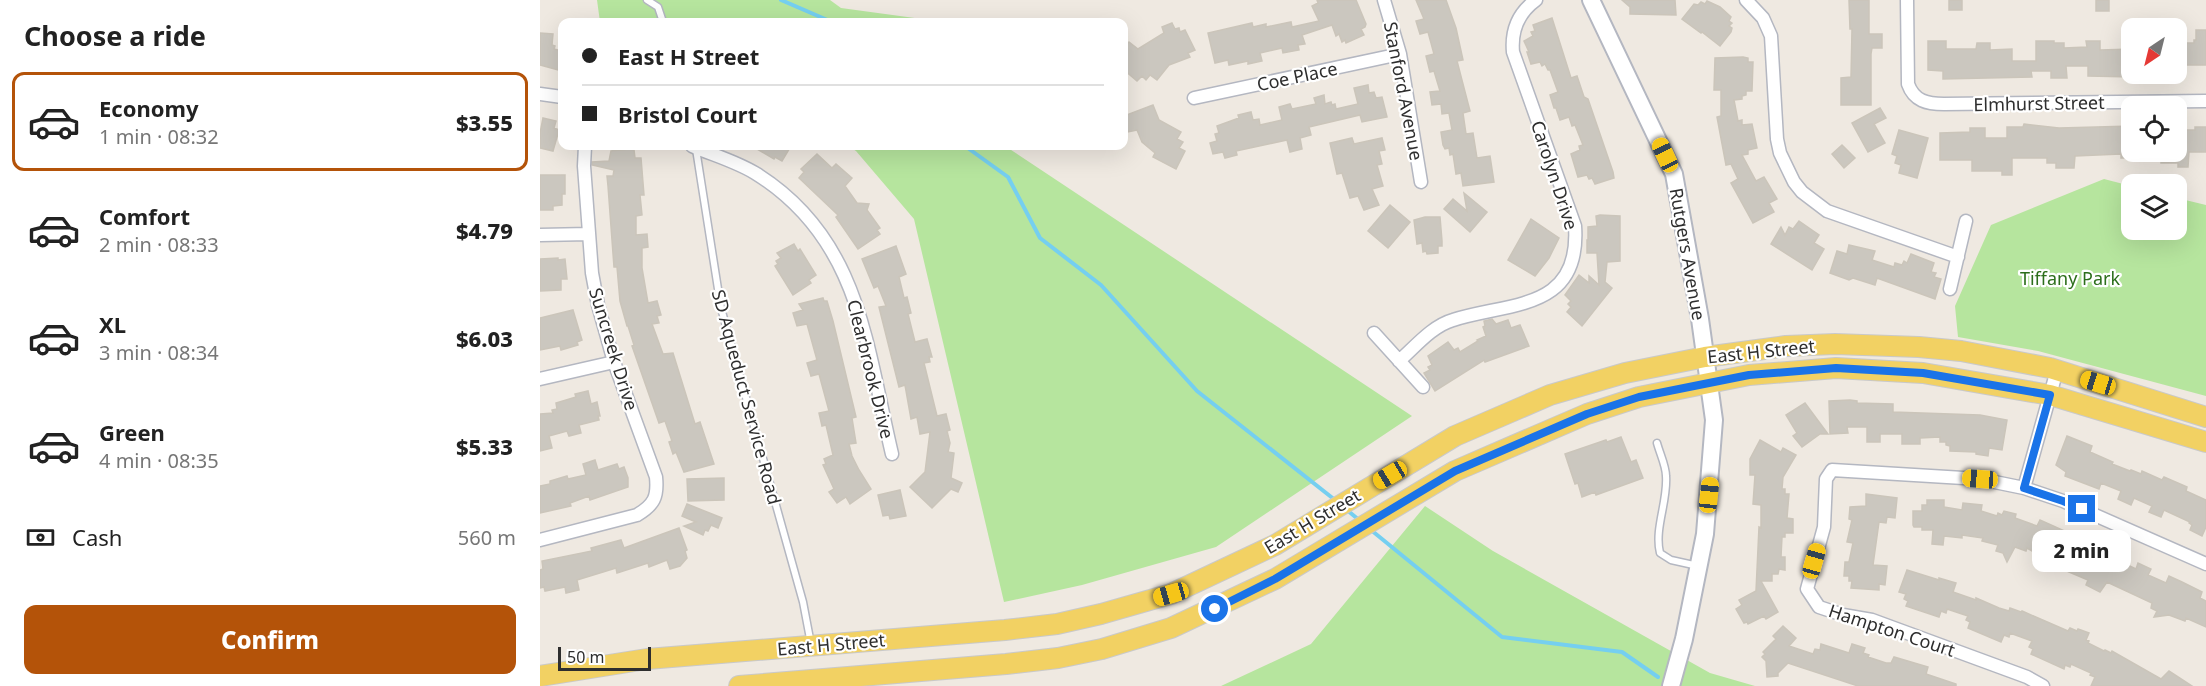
<!DOCTYPE html>
<meta charset="utf-8">
<style>
:root{--surface:#fff;--page:#f2f2f2;--text:#222;--muted:#767676;--line:#e0e0e0;--accent:#b45309}
body{margin:0;font-family:"Noto Sans",sans-serif;background:var(--page);color:var(--text);height:100vh;display:flex;flex-direction:column;font-size:22px;white-space:nowrap}
*{box-sizing:border-box;margin:0}
p{font-size:20px;color:var(--muted)}
.icon{flex:none;width:33px;height:33px;fill:none;stroke:currentColor;stroke-width:2;stroke-linecap:round;stroke-linejoin:round}
.map{position:relative;flex:1;overflow:hidden}
.panel{display:flex;flex-direction:column;background:var(--surface);width:540px}
.panel>*{flex:none}
.top-card{position:absolute;left:18px;top:18px;width:570px;height:132px;border-radius:12px;box-shadow:0 6px 24px #0002;display:grid;align-content:center;height:132px;padding:0 24px;background:var(--surface)}
.needle{width:39px;rotate:215deg}
.tools{position:absolute;left:1581px;top:18px;display:grid;gap:12px}
.tools a{display:grid;place-items:center;width:66px;height:66px;border-radius:12px;background:var(--surface);box-shadow:0 6px 24px #0002;font-size:30px}
.scale{position:absolute;left:18px;bottom:15px;width:93px;box-sizing:border-box;padding-left:6px;border:3px solid #2e2e2e;border-top:0;font-size:16px;line-height:21px;white-space:nowrap;color:#2e2e2e;-webkit-text-stroke:4px #fff;paint-order:stroke}
.end{position:absolute;width:27px;height:27px;margin:-14px;border:8px solid #1a73e8;background:#fff;box-shadow:0 0 0 3px #fff}
.from{border-radius:50%}
.bubble{position:absolute;height:42px;border-radius:12px;background:var(--surface);box-shadow:0 6px 24px #0002;font-size:20px;font-weight:800;line-height:42px;text-align:center}
.car{position:absolute;width:18px;height:36px;margin:-18px -9px;border-radius:8px;box-shadow:0 0 4px 2px #0007;background:linear-gradient(#f5c518 24%,#345 0 40%,#f5c518 0 76%,#345 0 86%,#f5c518 0)}
.top-card b{display:flex;align-items:center;gap:21px;height:57px;font-size:22px}
.top-card b+b{border-top:2px solid var(--line)}
.top-card i{width:15px;height:15px;background:var(--text)}
ul{padding:0;list-style:none}
li{display:flex;align-items:center;gap:18px;height:99px;margin:0 12px 9px;padding:0 12px;border:3px solid transparent;border-radius:12px}
li div{flex:1}
li b{display:block;font-size:22px}
li em{font-style:normal;font-weight:800}
li.current{border-color:var(--accent)}
li>.icon{width:54px;height:54px;stroke-width:1.5}
h2{padding:0 24px;font-size:27px;line-height:72px}
.pay{display:flex;align-items:center;gap:15px;height:66px;padding:0 24px;font-size:22px}
.pay p{margin-inline-start:auto}
.action{display:flex;gap:12px;margin-top:auto;padding:12px 24px}
.action a{flex:1;height:69px;border-radius:12px;background:var(--accent);color:#fff;font-size:24px;font-weight:800;line-height:69px;text-align:center}
main{display:flex;flex:1;min-height:0}
.map>svg:first-child{display:block}
.green{fill:#b6e59e}
.lines{fill:none;stroke-linecap:round;stroke-linejoin:round}
.stream{stroke:#75cff0;stroke-width:4}
.building{fill:#cbc7bf;stroke:#cbc5ba;stroke-width:1.5}
.lane-casing{stroke:#b4b7c1;stroke-width:9}
.street-casing{stroke:#b4b7c1;stroke-width:15}
.secondary-casing{stroke:#b4b7c1;stroke-width:20}
.primary-casing{stroke:#c9c9c9;stroke-width:22}
.lane{stroke:#fff;stroke-width:6}
.street{stroke:#fff;stroke-width:12}
.secondary{stroke:#fff;stroke-width:16}
.primary{stroke:#f2d163;stroke-width:20}
.route{stroke:#1a73e8;stroke-width:8}
.labels{text-anchor:middle;dominant-baseline:central;stroke-width:4.5;stroke-linejoin:round;paint-order:stroke}
.street-label{font-size:18px;fill:#2e2e2e;stroke:#fff}
.park-label{font-size:18px;fill:#2c6e1b;stroke:#fff}
</style>
<main>
<section class="panel">
<h2>Choose a ride</h2>
<ul>
<li class="current"><svg class="icon" aria-label="car" viewBox="0 0 24 24"><path d="M5 17H2v-5l4-1 3-4h7l3 4 3 1v5h-3M9 17h6M6 11h13"/><circle cx="7" cy="17" r="2"/><circle cx="17" cy="17" r="2"/></svg><div><b>Economy</b><p>1 min · 08:32</p></div><em>$3.55</em></li>
<li><svg class="icon" aria-label="car" viewBox="0 0 24 24"><path d="M5 17H2v-5l4-1 3-4h7l3 4 3 1v5h-3M9 17h6M6 11h13"/><circle cx="7" cy="17" r="2"/><circle cx="17" cy="17" r="2"/></svg><div><b>Comfort</b><p>2 min · 08:33</p></div><em>$4.79</em></li>
<li><svg class="icon" aria-label="car" viewBox="0 0 24 24"><path d="M5 17H2v-5l4-1 3-4h7l3 4 3 1v5h-3M9 17h6M6 11h13"/><circle cx="7" cy="17" r="2"/><circle cx="17" cy="17" r="2"/></svg><div><b>XL</b><p>3 min · 08:34</p></div><em>$6.03</em></li>
<li><svg class="icon" aria-label="car" viewBox="0 0 24 24"><path d="M5 17H2v-5l4-1 3-4h7l3 4 3 1v5h-3M9 17h6M6 11h13"/><circle cx="7" cy="17" r="2"/><circle cx="17" cy="17" r="2"/></svg><div><b>Green</b><p>4 min · 08:35</p></div><em>$5.33</em></li>
</ul>
<div class="pay"><svg class="icon" aria-label="cash" viewBox="0 0 24 24"><path d="M3 7h18v10H3z"/><circle cx="12" cy="12" r="2"/></svg>Cash<p>560 m</p></div>
<div class="action"><a>Confirm</a></div>
</section>
<div class="map">
<svg width="1666" height="686" viewBox="0 0 1666 686">
<rect width="100%" height="100%" fill="#efe9e1"/>
<path class="green" d="M57,0H290L301,8L404,22H60Z
M308,146H465L872,416L676,547L542,585L464,602L374,219L316,151Z
M1564,179L1591,186L1592,230H1636L1637,198L1666,205V396L1498,351L1418,337L1415,306L1451,225Z
M885,506L953,551L1170,673L1215,686H681L771,644Z"/>
<g class="lines">
<path class="stream" d="M241,0L292,22
M425,146L468,177L500,238L561,285L657,391L795,500
M807,510L819,520
M831,530L962,637L1082,652L1118,677"/>
</g>
<path class="building" d="M777,0H816L826,24L825,27L821,29L824,35L806,43L805,40L802,42L799,34L796,36L792,25L762,35L765,44L758,45L759,50L743,53L742,48L720,53L722,61L708,64V61L689,65L688,60L675,63L668,33L712,23L713,27L726,24V27L751,22L752,27L779,21L772,6L778,3Z
M876,0H906L916,28L923,60L917,61L930,111L923,113L926,134L933,133L937,158L950,156L954,182L923,186L921,173L916,174L913,154L910,155L909,148L905,149L903,145L901,132L912,130L909,113L902,114L901,104L892,105L890,92L900,91L894,71L890,72L886,56L894,54L888,32L880,34L876,21L884,19Z
M1082,0H1135L1136,15L1090,14V7Z
M1309,0H1329V34H1342V48H1332L1331,54V105H1301V78L1311,77L1312,29H1310Z
M1409,0H1422V10H1409Z
M1556,0H1569V11H1556Z
M1167,1L1180,7L1191,17L1189,21L1192,23L1189,26L1192,28L1191,32L1180,46L1162,32L1161,33L1142,19L1154,4L1158,5L1161,2L1165,4Z
M1012,18L1031,78L1037,76L1044,97L1048,99L1073,172L1074,178L1055,184L1052,178L1049,179L1047,175L1038,177L1031,154L1040,150L1039,146L1043,145L1035,125L1032,126L1029,117L1020,120L1016,108H1014L1010,95L1018,92L1010,70H1008L1005,64L1002,66L1000,62L991,64L987,52H989L984,41L993,36L991,32L995,31L993,25Z
M632,23L635,29L639,28L640,32L645,30L655,50L648,53L650,57L629,65L617,80L610,75L606,80L602,76L597,81L584,70V48L589,42L598,49L624,33L622,27Z
M1656,30H1666V65H1642V52H1636V43H1654V40H1656Z
M0,33L13,34L12,45L15,46L14,49L22,51V71L0,65Z
M1388,41H1406V49H1436L1437,43H1450V50L1472,49V61H1496V41H1514V43H1524V48L1547,47L1546,41H1560V50L1592,49V77L1548,76V66H1526L1527,78H1511V71H1491L1492,77L1403,79V71L1388,70Z
M1203,57L1208,58V62H1213L1212,91H1206V95L1202,96V99L1194,100L1198,121L1202,120V125L1212,124L1217,148L1208,150V154L1202,155L1216,181L1224,177L1237,199L1229,203L1234,212L1213,223L1191,183L1198,179L1191,164L1186,165L1177,117L1181,116V90H1174L1175,58Z
M828,85L829,93L834,92L836,98L842,97L847,117L822,122L820,115L769,127L771,135L760,138L762,149L750,152L747,140L696,151L697,155L685,158L683,152L673,154L670,143L677,141L675,134L679,133L677,126L699,118L698,115L711,112L713,120L719,119L720,125L742,120L739,107L750,104L752,109L776,104L774,98L784,95L785,104L791,102L792,105L795,104L796,109L818,104L814,88Z
M613,105L619,120L641,132L637,139L643,142L639,148L645,151L636,169L613,157L615,153L602,142L597,130L588,132L584,121V116Z
M1340,108L1346,118L1334,124L1345,143L1328,152L1312,123Z
M3,118L16,121L14,128L19,130L13,151L0,148V133Z
M1484,124L1519,128L1592,126V158H1581V154L1535,156L1534,168H1516V163H1507V158H1472V175H1462V171H1432V160H1400V133L1430,132V128H1445V138H1467V127H1483Z
M1655,127H1666V152H1649L1648,167H1638V163H1621V152H1636V130H1655Z
M1359,130L1388,138L1377,178L1359,173L1361,165L1355,163L1357,156L1352,154Z
M812,138L814,144L842,138L845,150L839,151L842,164L837,165L843,186L832,189L839,205L824,210L818,196L810,198L802,173L797,174L790,143Z
M1302,145L1315,158L1304,168L1292,154Z
M212,146H251L242,161L235,157L234,159Z
M89,149L94,150L95,158H101L104,195H100L102,215L96,216V235L107,234L108,247L102,248V268L108,303L117,301L121,315L117,316L119,323L112,324L123,354L133,353L155,424L160,422L174,464L144,472L136,452L133,454L129,442L132,441L125,421L119,423L92,346L94,345L88,326H87L80,301L77,267H74L68,186L67,176H73L74,170L52,165V162L69,161L71,151Z
M277,154L292,168L296,164L312,178L305,186L317,203L329,204L327,210L340,228L337,230L340,234L318,249L296,217L298,215L259,178L264,172L261,169Z
M0,175H25V194H22V205L13,206V210H0Z
M924,193L947,212L930,232L904,209L913,199L927,211Z
M850,205L870,222L848,248L828,231Z
M1060,215L1080,216V261L1067,262L1065,282L1072,288L1042,326L1027,312L1031,307L1028,304L1031,301L1025,295L1039,275L1049,283V276L1059,285L1057,253H1047V240H1048V227L1057,226L1056,216Z
M885,217H900L902,241V246H898V253L887,254L886,251L883,252L882,243L877,244L874,220Z
M991,219L1019,238L1009,258L995,276L968,260Z
M1259,221L1279,235L1274,243L1284,249L1272,270L1231,244L1241,227L1245,235L1249,227L1253,229Z
M254,244L258,251L260,249L276,275L269,280L271,283L253,295L235,266L238,264L236,261L241,258L237,253Z
M1309,245L1335,251L1332,260L1354,267L1355,263L1362,265L1364,261L1367,263L1371,254L1394,263L1391,272L1396,273L1394,277L1401,279L1395,299L1337,278L1335,285L1313,278L1309,280L1290,273L1297,251L1307,254Z
M356,246L366,274L359,277L364,298L367,297L371,313L368,314L375,342L387,339L392,357H389L390,362L384,363L397,416L406,414L410,430L407,431L410,443L408,452L414,453L411,478L422,483L418,492L411,489L392,508L370,487L385,472L390,432L380,434L377,417L371,419L365,385L359,387L339,307L346,306L338,286L334,288L322,259Z
M18,258V260L25,259L27,279H21V290L0,291V259Z
M283,298L284,301H287L293,321L316,417L312,418L316,443L309,444L312,456L319,470L331,489L310,504L306,497L297,503L289,492L294,489L283,465L286,464L284,459L293,455L286,425L282,426L279,413L289,411L279,374L271,376L267,363L277,360L267,324L257,326L253,313L263,310L259,304Z
M33,310L42,340L37,342L38,345L21,350L20,346L0,350V318Z
M952,319L956,324L968,320L971,328L980,325L989,346L945,362L944,360L895,391L884,373L890,370L888,367L892,365L888,356L908,342L914,350L918,348L920,352L938,341L937,340L946,336L943,327L945,326L944,321Z
M48,391L51,404L57,402L60,416H58L59,420L39,425L41,433L29,436L27,431L9,436L12,448L0,451V414L13,413L12,410L17,409L16,403L36,397L35,394Z
M1310,400L1317,401V403L1353,404V412L1440,415L1467,420L1462,450L1449,448L1448,456L1436,454V452L1410,451V446L1406,445V442H1400V437L1380,438V444H1362V434H1340V442H1327V427H1307L1308,433L1290,434L1289,401Z
M1265,403L1288,434H1280L1262,447L1253,436L1257,433L1246,415Z
M1527,436L1552,446L1550,452L1573,462L1572,464L1590,471L1591,470L1601,474L1602,471L1622,480L1624,477L1647,487L1646,491L1666,500V527L1662,536L1650,530L1652,525L1649,523L1650,522L1624,510L1621,517L1609,512L1612,506L1594,498L1591,505L1578,499L1581,491L1561,483L1559,489L1525,476L1526,472L1516,465Z
M1081,437L1091,462L1096,460L1103,478L1056,495L1055,492L1042,497L1038,483L1035,484L1025,454L1066,440L1067,442Z
M1220,440L1241,452L1243,448L1256,455L1243,477L1242,489H1245V494H1249L1247,518L1253,519V533H1245V537H1242L1241,557H1245V570L1239,569L1238,574H1232V581H1221L1238,612L1226,619L1224,616L1208,624L1207,622L1204,623L1196,609L1202,605L1199,600L1216,591L1219,527L1221,528V505L1213,504L1215,475H1210V459Z
M55,460L58,470L77,464L79,469L84,467L88,478V487L50,500L49,496L30,503L31,506L0,513V486L10,484V481L27,476L28,479L46,475L43,464Z
M184,478V500L148,501L147,479Z
M360,490L366,516L350,519L349,515L343,516L338,495Z
M1326,494L1357,498L1355,518L1347,517L1346,523L1339,522L1333,565L1347,566L1345,585L1339,584V590L1311,588L1312,581H1309V576H1304L1305,562H1309L1313,543L1307,542L1312,520L1309,519L1310,507L1326,506Z
M1387,500H1404V507L1422,510L1423,503L1442,505L1441,511L1457,516L1458,513L1462,515L1464,511L1476,514L1475,518L1497,526L1500,520L1538,537L1535,543L1540,546L1560,554L1561,552L1565,554L1567,549L1580,554L1577,560L1596,569L1598,563L1611,569L1608,575L1626,583L1629,576L1642,582L1662,592L1660,598L1666,601V627L1646,618L1645,621L1629,615L1614,617L1617,611L1611,608L1612,603L1567,582L1560,592L1546,585L1548,580L1522,569L1523,565L1513,561L1514,558L1493,549L1492,551L1487,548L1486,551L1475,547L1467,562L1463,553L1456,551L1458,545L1442,541L1443,538L1422,535V538L1404,536L1403,545L1392,544L1393,530H1382V527H1374L1373,525V511H1382V505H1387Z
M147,504L182,518L178,528L171,525L168,531L165,530L163,535L144,526L156,522L142,516Z
M139,528L147,550L145,551L147,558L140,566L130,569L127,560L109,567L108,563L77,573L76,568L37,580L39,590L26,593L25,587L5,591L4,587L0,588V570L3,569L2,561L52,551L51,548L81,540L84,548Z
M1367,570L1399,580V578L1416,583L1413,592L1436,600V598L1459,608L1469,611L1470,608L1481,612L1482,611L1528,631L1530,628L1537,631L1538,629L1549,633L1546,640L1549,641L1548,643L1564,651L1565,650L1571,653L1572,651L1621,679L1629,671L1652,686H1551L1555,677L1550,675L1551,673L1531,664L1530,667L1525,665L1524,669L1491,654L1493,649L1489,647L1492,641L1470,633L1469,637L1464,635L1461,642L1428,628L1430,622L1426,620L1428,616L1407,609L1406,613L1401,611L1399,617L1366,606L1368,601L1364,599L1366,594L1359,592Z
M1243,626L1256,638L1249,646L1273,654L1275,649L1280,650L1281,644L1309,653L1312,644L1325,648L1323,653L1329,655L1328,657L1346,663H1351L1354,657L1388,667L1386,674L1416,684V686H1318L1248,663L1238,673V676L1227,677L1226,661L1222,657L1225,654L1223,652L1236,639L1233,636Z"/>
<g class="lines">
<defs>
<path id="lane" d="M107,0L118,7L123,22
M156,149L181,308L263,602L271,644
M1117,443C1120,454 1126,466 1126,476C1128,501 1114,529 1120,553L1131,560L1158,566"/>
<path id="street" d="M844,0L860,54L881,182
M1206,0L1223,18L1231,36L1237,139L1240,153L1254,182L1262,192L1287,211L1418,257
M1367,0L1368,84C1374,101 1387,104 1404,104L1666,101
M0,94L22,97
M654,98L860,54
M152,146C173,155 195,161 215,173C320,238 326,345 352,454
M0,235L49,234
M1410,289L1426,221
M834,333L883,387
M859,361C875,347 892,326 913,320C970,302 1041,311 1035,226L973,52C971,30 978,13 996,0
M0,379L74,362
M1484,488L1517,370
M0,540L97,515C114,505 118,497 116,477L74,362L58,305L52,273L44,166L45,146
M1503,686L1487,677L1332,620L1303,615L1279,607L1267,589L1284,527L1286,479L1292,470L1440,479L1484,488L1523,501L1666,564"/>
<path id="secondary" d="M1051,0L1134,174L1160,319L1174,420L1165,534L1144,639L1131,686"/>
<path id="primary" d="M0,676L107,659L465,630L517,624L561,614L631,594L735,545L915,436L1010,395L1085,373L1165,357L1246,346L1295,344L1379,347L1421,351L1510,368L1666,417
M199,686L466,664L518,658L562,649L631,628L735,579L915,471L1047,414L1099,397L1209,375L1296,368L1383,373L1510,395L1666,442"/>
</defs>
<use href="#lane" class="lane-casing"/>
<use href="#street" class="street-casing"/>
<use href="#secondary" class="secondary-casing"/>
<use href="#primary" class="primary-casing"/>
<use href="#lane" class="lane"/>
<use href="#street" class="street"/>
<use href="#secondary" class="secondary"/>
<use href="#primary" class="primary"/>
</g>
<g class="lines">
<path class="route" d="M675,609L735,579L915,471L1047,414L1099,397L1209,375L1296,368L1383,373L1510,395L1484,488L1523,501L1542,509"/>
</g>
<g class="labels">
<g class="street-label">
<text transform="translate(757 76) rotate(-12)">Coe Place</text>
<text transform="translate(864 91) rotate(79)">Stanford Avenue</text>
<text transform="translate(1499 103) rotate(-1)">Elmhurst Street</text>
<text transform="translate(1015 175) rotate(72)">Carolyn Drive</text>
<text transform="translate(1148 254) rotate(80)">Rutgers Avenue</text>
<text transform="translate(74 349) rotate(73)">Suncreek Drive</text>
<text transform="translate(1221 351) rotate(-6)">East H Street</text>
<text transform="translate(331 369) rotate(76)">Clearbrook Drive</text>
<text transform="translate(207 397) rotate(75)">SD Aqueduct Service Road</text>
<text transform="translate(772 521) rotate(-31)">East H Street</text>
<text transform="translate(1352 630) rotate(18)">Hampton Court</text>
<text transform="translate(291 644) rotate(-5)">East H Street</text>
</g>
<g class="park-label">
<text x="1530" y="278">Tiffany Park</text>
</g>
</g>
</svg>
<div class="tools">
<a><svg class="needle" viewBox="-14 -14 28 28"><path d="M0-13l5 13h-10z" fill="#e53935"/><path d="M0 13l5-13h-10z" fill="#767676"/></svg></a>
<a><svg class="icon" aria-label="locate" viewBox="0 0 24 24"><circle cx="12" cy="12" r="6"/><path d="M12 2v4M12 18v4M2 12h4M18 12h4"/></svg></a>
<a><svg class="icon" aria-label="layers" viewBox="0 0 24 24"><path d="M12 4l9 5-9 5-9-5zM3 14l9 5 9-5"/></svg></a>
</div>
<div class="scale">50 m</div>
<i class="end from" style="left:675px;top:609px"></i>
<i class="end" style="left:1542px;top:509px"></i>
<div class="bubble" style="left:1492px;top:530px;width:99px">2 min</div>
<i class="car" style="left:1125px;top:155px;rotate:335deg"></i>
<i class="car" style="left:1558px;top:383px;rotate:287deg"></i>
<i class="car" style="left:850px;top:475px;rotate:239deg"></i>
<i class="car" style="left:1440px;top:479px;rotate:274deg"></i>
<i class="car" style="left:1169px;top:495px;rotate:6deg"></i>
<i class="car" style="left:1274px;top:561px;rotate:16deg"></i>
<i class="car" style="left:631px;top:594px;rotate:254deg"></i>
<div class="top-card">
<b><i class="from"></i>East H Street</b>
<b><i></i>Bristol Court</b>
</div>
</div>
</main>
